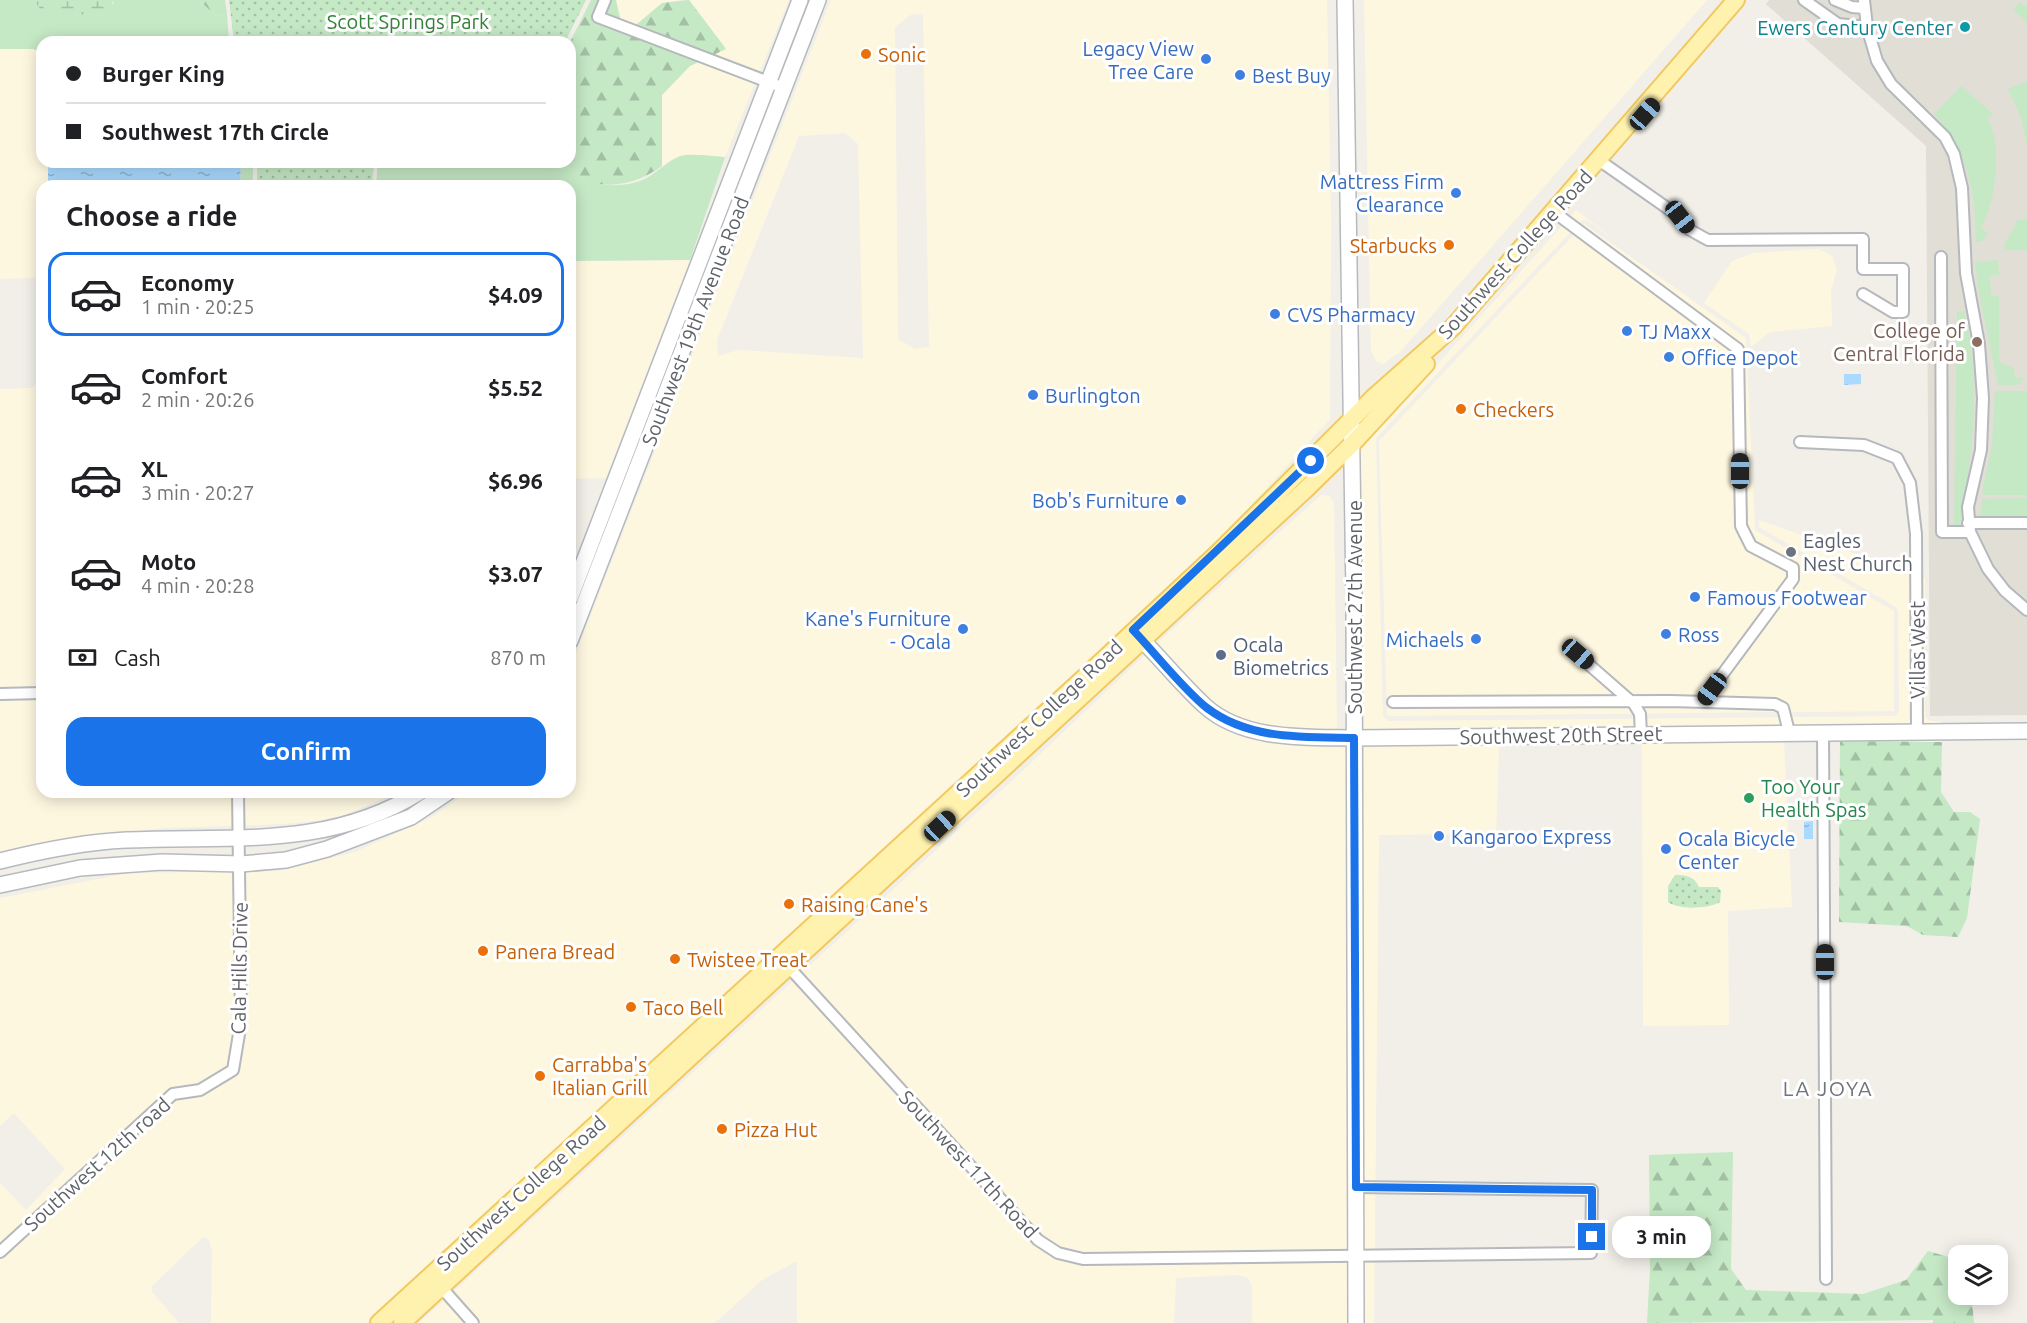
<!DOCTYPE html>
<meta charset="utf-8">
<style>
:root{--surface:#fff;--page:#f2f2f2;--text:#202124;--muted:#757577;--line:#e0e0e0;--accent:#1a73e8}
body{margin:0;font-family:Ubuntu,sans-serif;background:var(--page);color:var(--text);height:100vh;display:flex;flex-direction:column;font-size:22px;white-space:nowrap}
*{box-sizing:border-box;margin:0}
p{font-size:20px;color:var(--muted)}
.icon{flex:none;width:33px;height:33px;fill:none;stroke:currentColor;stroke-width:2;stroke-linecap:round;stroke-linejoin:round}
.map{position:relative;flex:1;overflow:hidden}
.sheet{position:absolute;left:36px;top:180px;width:540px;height:618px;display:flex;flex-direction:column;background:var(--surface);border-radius:18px;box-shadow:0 3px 15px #0003}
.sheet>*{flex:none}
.guide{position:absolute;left:36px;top:36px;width:540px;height:132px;border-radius:18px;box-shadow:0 3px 15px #0003;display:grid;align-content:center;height:132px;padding:0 30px;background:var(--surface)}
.tools{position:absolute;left:1948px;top:1245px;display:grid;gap:12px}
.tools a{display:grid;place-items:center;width:60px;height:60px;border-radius:12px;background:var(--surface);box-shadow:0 3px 15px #0003;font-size:30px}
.end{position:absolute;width:27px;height:27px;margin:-14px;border:8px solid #1a73e8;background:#fff;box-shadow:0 0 0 3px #fff}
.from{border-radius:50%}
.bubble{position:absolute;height:42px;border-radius:18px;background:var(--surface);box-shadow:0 3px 15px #0003;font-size:20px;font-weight:700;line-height:42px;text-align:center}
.car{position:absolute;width:18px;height:36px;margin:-18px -9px;border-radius:8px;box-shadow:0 0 4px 2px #0007;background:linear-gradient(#222 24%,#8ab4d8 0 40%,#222 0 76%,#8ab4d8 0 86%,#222 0)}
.guide b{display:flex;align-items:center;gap:21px;height:57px;font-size:22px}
.guide b+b{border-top:2px solid var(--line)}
.guide i{width:15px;height:15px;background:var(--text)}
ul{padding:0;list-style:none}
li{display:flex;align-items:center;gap:18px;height:84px;margin:0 12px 9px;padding:0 18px;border:3px solid transparent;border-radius:18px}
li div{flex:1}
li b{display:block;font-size:22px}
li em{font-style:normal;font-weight:700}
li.on{border-color:var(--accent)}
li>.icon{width:54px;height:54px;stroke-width:1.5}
h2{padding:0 30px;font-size:27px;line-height:72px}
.pay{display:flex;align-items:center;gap:15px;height:66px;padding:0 30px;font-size:22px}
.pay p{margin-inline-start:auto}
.action{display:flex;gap:12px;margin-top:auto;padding:12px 30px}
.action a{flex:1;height:69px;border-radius:18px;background:var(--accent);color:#fff;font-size:24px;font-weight:700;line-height:69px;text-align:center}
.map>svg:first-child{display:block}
.commercial{fill:#fef7e0;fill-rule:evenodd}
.education{fill:#e1ded6}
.green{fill:#c5e8c5}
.forest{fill:url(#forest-firs)}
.wetland{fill:url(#wetland-marsh)}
.park{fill:url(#park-dots)}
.water{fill:url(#water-ripples)}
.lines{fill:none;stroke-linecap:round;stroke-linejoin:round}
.street-casing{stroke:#b5b8bc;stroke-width:14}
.secondary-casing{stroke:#b6babf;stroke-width:18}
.primary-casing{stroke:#f2c960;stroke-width:20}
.street{stroke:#fff;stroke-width:10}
.secondary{stroke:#fff;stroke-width:15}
.primary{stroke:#fff2af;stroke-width:16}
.route{stroke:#1a73e8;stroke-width:8}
.culture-dot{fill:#0f9aa8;stroke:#fff;stroke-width:2}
.food-dot{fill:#e8710a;stroke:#fff;stroke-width:2}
.shop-dot{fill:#3f7fe0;stroke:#fff;stroke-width:2}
.education-dot{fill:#8d6e63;stroke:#fff;stroke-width:2}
.worship-dot{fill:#6b7280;stroke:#fff;stroke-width:2}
.service-dot{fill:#5c6f8a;stroke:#fff;stroke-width:2}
.leisure-dot{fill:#2e9e5b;stroke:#fff;stroke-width:2}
.labels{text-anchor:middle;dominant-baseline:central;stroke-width:6;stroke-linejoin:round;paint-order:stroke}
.park-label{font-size:20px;fill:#348238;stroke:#fff}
.culture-label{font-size:20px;fill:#0d838f;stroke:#fff;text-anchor:end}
.shop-label{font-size:20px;fill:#366cbe;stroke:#fff;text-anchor:start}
.food-label{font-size:20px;fill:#c56008;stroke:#fff;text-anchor:start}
.street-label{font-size:20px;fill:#5f6368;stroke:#fff}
.education-label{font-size:20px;fill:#785e54;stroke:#fff;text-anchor:end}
.worship-label{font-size:20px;fill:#5b616d;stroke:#fff;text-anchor:start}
.service-label{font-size:20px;fill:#4e5e75;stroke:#fff;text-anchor:start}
.leisure-label{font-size:20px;fill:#27864d;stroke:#fff;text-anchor:start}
.neighbourhood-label{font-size:21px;letter-spacing:1.5px;fill:#70757a;stroke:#fff}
</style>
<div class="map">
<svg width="2027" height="1323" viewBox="0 0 2027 1323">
<defs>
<pattern id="forest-firs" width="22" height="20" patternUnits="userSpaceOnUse" patternTransform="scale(1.5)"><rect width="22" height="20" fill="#c5e8c5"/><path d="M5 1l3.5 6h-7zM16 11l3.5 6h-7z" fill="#a3c0a4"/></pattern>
<pattern id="wetland-marsh" width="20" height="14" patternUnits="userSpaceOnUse" patternTransform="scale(1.5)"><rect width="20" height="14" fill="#c5e8c5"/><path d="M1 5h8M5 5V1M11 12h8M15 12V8" fill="none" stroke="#a3c0a4"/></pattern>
<pattern id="park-dots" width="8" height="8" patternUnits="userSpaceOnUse" patternTransform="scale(1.5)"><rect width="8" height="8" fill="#c5e8c5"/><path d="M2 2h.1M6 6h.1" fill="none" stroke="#a3c0a4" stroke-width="1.8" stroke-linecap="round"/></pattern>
<pattern id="water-ripples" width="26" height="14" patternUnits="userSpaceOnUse" patternTransform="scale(1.5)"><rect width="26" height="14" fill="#aadaff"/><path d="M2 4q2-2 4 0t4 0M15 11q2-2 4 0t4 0" fill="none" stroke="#8eb4d2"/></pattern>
</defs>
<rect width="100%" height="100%" fill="#f1efe8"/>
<path class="commercial" d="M616,0H681L662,3L624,35Z
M689,0H789L725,157L681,156L662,166V95L690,66L726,48Z
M831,0H1327L1331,218L1330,419L1217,542L367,1323H211L212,1252L209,1239L203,1237L152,1286V1292L179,1323H0V1183L26,1210L65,1169L14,1113L0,1126V898L129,873L279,871L355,852L430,818L468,792H570V668ZM923,14L929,347L915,349L898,339L895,27L910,15ZM845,133L858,144L863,358L739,350L718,356L717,340L799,136Z
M1364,0H1707L1400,352L1383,364L1377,362L1371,351Z
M0,49H33L42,52V162H48V186H42V276L33,278L0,279Z
M1576,210L1619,243L1587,220H1582L1376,438L1383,716L1388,721L1895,716L1899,711L1898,611L1896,607L1759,527V520L1925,578V716L1930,721H1941V726L1359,732L1357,454Z
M1584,224L1746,338L1755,530L1894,611V711L1387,716L1379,441Z
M1818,249L1832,256L1837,270L1831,290L1832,326L1770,332L1751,347L1749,334L1704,303L1732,261L1754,253Z
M690,260L606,478L570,479V261Z
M42,376V792H398L336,819L282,824L165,828L68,838L0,851V389L32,388Z
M1321,495L1330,496L1334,503L1337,730L1299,732L1266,728L1234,717L1209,703L1154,646Z
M1147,653L1231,727L1350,743L1351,1323H1252V1287L1248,1278L1237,1275L1176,1278L1174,1323H797V1261L762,1280L715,1323H419L1017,776Z
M1942,737V742H1784L1792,907L1728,911L1729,1025L1643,1026L1642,744L1499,746L1496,838L1472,834L1379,835L1374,1323H1360L1359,743Z"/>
<path class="education" d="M1769,0H2027V715L1930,716L1926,146L1766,4Z"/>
<path class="green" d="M0,0H34L40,9L113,4L114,0H199L216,16L227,14L229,42H42V52L33,49H0Z
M2020,2L2027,7V22L2013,10Z
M2027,81V144L2021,117L2008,89Z
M1961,86L1993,114L1987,119C2004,142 1995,205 1981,228L1988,233L1981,242H1976C1976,194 1968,151 1934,114Z
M703,155L725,157L690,260L570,261V186H376L378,162H564C581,186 619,191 645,179C657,173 667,161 680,156C687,154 696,155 703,155Z
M241,162H253V186H240Z
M2018,220H2027V250H2005L2004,245Z
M1998,260L1999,275H1990L1991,295L1999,296V358L2001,363L2014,368L2015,378H2024L2018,385H1998L1978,288L1975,262Z
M1964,311C1983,387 1972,450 1960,526H1954L1957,312Z
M1995,391H2027V495H1984L1982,492L1992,445Z
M2027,498V518L1980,516L1982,499Z"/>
<path class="forest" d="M199,0H225L227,14L216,16Z
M591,0H616L624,35L662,3L689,0L726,49L690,66L662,95V166C634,187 588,196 564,162H570V42Z
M1840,741L1942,742L1941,792L1954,812H1970L1980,819L1967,918L1958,937L1923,935L1907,926L1839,922Z
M1733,1152L1731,1269L1746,1290L1863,1294L1906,1280L1928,1251L1959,1260V1294L1965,1295L1972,1301L1974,1323H1933V1320L1647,1323L1650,1269L1649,1155Z"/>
<path class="wetland" d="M34,0H114C104,22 59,14 40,9Z"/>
<path class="park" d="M229,0H586L565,42H234Z
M257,162H374L372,186H257Z
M1675,875C1686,875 1694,876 1699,887H1718L1721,891L1720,902C1708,909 1679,910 1668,902V886Z"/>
<path class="water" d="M48,162H241L240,186H48Z
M1844,374H1861V384L1844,385Z
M1813,821V839H1804V822Z"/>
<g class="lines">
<defs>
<path id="street" d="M605,0L598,17L784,88
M1804,0L1838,24L1867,27
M1835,0L1852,7L1864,8
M1864,0L1867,27L1877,61L1891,84L1945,137L1954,154L1962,188L1966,273L1979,344L1983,398L1981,450L1968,507L1970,532L1988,569L2005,591L2027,610
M1603,163L1680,217L1690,230L1708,240L1863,239V269H1903V312H1893L1863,294
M1558,215L1738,349L1741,526L1751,546L1793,568V579L1702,702
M1941,257L1942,532H1970
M1800,442L1864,445L1897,458L1910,483L1916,534L1917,732
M1968,523H2027
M1571,649L1634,704L1640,714L1641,734
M0,694L42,693
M1393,702L1671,701L1775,704L1783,708L1789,732
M1823,732L1826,1279
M786,964L1038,1240L1058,1253L1083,1259L1591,1253L1592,1190L1356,1187
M0,1252L173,1094L200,1090L233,1070L241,1022L238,792
M441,1287L473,1323"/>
<path id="secondary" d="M1345,0L1354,596L1356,1323
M570,598L800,0
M1135,633C1159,656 1180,683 1205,706C1244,741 1306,737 1354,738L2027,731
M570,641L818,0
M0,861C40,851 85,842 126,840C231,835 327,850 420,792
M0,885L80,868L162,862L241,864L286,860L327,849L411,817L448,792"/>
<path id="primary" d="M379,1323L1085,677L1221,550L1374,397L1453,327L1736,0
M402,1323L1304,491L1352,444L1426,364"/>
</defs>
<use href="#street" class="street-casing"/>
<use href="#secondary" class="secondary-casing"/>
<use href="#primary" class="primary-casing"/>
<use href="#street" class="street"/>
<use href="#secondary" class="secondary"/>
<use href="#primary" class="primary"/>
</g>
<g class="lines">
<path class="route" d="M1311,461L1133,630C1155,653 1184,690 1207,708C1249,740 1304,737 1354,738L1356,1187L1592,1190V1237"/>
</g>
<circle class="culture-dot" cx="1965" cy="27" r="6"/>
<g class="food-dot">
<circle cx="866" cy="54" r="6"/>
<circle cx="1449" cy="245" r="6"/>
<circle cx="1461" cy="409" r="6"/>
<circle cx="789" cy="904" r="6"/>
<circle cx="483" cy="951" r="6"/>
<circle cx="675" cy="959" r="6"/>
<circle cx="631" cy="1007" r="6"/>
<circle cx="540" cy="1076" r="6"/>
<circle cx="722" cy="1129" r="6"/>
</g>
<g class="shop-dot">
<circle cx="1206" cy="59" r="6"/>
<circle cx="1240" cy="75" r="6"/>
<circle cx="1456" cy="193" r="6"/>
<circle cx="1275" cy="314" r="6"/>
<circle cx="1627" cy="331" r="6"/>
<circle cx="1669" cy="357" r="6"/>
<circle cx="1033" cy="395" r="6"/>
<circle cx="1181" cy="500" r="6"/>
<circle cx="1695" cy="597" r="6"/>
<circle cx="963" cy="629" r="6"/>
<circle cx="1666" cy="634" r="6"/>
<circle cx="1476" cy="639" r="6"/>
<circle cx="1439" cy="836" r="6"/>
<circle cx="1666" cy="849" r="6"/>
</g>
<circle class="education-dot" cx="1977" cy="342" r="6"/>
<circle class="worship-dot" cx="1791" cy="552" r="6"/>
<circle class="service-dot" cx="1221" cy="655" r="6"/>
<circle class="leisure-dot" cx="1749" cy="798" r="6"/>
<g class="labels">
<g class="park-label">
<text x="408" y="21">Scott Springs Park</text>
</g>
<g class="culture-label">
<text x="1953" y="27">Ewers Century Center</text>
</g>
<g class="shop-label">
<text x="1194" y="48" text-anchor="end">Legacy View<tspan x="1194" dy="23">Tree Care</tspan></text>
<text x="1252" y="75">Best Buy</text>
<text x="1444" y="181" text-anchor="end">Mattress Firm<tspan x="1444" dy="23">Clearance</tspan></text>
<text x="1287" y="314">CVS Pharmacy</text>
<text x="1639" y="331">TJ Maxx</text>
<text x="1681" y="357">Office Depot</text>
<text x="1045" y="395">Burlington</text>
<text x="1169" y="500" text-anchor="end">Bob's Furniture</text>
<text x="1707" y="597">Famous Footwear</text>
<text x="951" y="618" text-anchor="end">Kane's Furniture<tspan x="951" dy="23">- Ocala</tspan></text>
<text x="1678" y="634">Ross</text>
<text x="1464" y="639" text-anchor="end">Michaels</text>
<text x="1451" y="836">Kangaroo Express</text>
<text x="1678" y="838">Ocala Bicycle<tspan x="1678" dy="23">Center</tspan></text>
</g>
<g class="food-label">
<text x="878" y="54">Sonic</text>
<text x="1437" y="245" text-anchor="end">Starbucks</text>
<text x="1473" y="409">Checkers</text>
<text x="801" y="904">Raising Cane's</text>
<text x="495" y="951">Panera Bread</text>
<text x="687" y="959">Twistee Treat</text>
<text x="643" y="1007">Taco Bell</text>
<text x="552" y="1064">Carrabba's<tspan x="552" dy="23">Italian Grill</tspan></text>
<text x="734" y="1129">Pizza Hut</text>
</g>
<g class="street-label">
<text transform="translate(1515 254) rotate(-48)">Southwest College Road</text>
<text transform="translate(695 321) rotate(-69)">Southwest 19th Avenue Road</text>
<text transform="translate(1354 607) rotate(-90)">Southwest 27th Avenue</text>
<text transform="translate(1917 650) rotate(-90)">Villas West</text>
<text transform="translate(1039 718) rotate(-43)">Southwest College Road</text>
<text transform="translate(1561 735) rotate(-1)">Southwest 20th Street</text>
<text transform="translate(239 968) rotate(-89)">Cala Hills Drive</text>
<text transform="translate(97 1164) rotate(-42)">Southwest 12th road</text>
<text transform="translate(969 1164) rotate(47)">Southwest 17th Road</text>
<text transform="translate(521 1193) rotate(-42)">Southwest College Road</text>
</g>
<g class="education-label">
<text x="1965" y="330">College of<tspan x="1965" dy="23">Central Florida</tspan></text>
</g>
<g class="worship-label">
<text x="1803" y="540">Eagles<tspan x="1803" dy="23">Nest Church</tspan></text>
</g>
<g class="service-label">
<text x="1233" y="644">Ocala<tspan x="1233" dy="23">Biometrics</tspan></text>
</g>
<g class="leisure-label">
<text x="1761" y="786">Too Your<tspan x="1761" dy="23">Health Spas</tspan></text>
</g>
<g class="neighbourhood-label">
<text x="1828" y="1088">LA JOYA</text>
</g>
</g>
</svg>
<div class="tools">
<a><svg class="icon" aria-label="layers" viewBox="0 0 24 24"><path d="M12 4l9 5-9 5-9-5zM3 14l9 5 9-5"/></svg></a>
</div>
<i class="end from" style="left:1311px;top:461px"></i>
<i class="end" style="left:1592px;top:1237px"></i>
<div class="bubble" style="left:1612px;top:1216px;width:99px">3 min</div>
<i class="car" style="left:1645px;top:114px;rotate:41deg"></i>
<i class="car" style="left:1680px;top:217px;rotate:142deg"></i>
<i class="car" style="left:1740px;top:471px;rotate:0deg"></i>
<i class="car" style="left:1578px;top:654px;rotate:131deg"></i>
<i class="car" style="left:1712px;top:689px;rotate:217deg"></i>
<i class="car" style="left:940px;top:826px;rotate:47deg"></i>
<i class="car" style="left:1825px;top:962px;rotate:0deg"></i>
<div class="guide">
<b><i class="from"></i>Burger King</b>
<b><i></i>Southwest 17th Circle</b>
</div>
<section class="sheet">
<h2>Choose a ride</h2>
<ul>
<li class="on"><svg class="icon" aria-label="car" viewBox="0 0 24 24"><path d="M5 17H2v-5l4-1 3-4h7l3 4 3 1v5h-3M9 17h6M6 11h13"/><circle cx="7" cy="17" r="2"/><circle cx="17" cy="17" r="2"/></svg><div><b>Economy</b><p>1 min · 20:25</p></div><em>$4.09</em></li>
<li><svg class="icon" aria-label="car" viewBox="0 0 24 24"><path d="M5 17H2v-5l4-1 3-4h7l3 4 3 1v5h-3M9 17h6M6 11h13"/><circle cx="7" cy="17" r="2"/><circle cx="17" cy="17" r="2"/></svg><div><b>Comfort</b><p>2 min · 20:26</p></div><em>$5.52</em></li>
<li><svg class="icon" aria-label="car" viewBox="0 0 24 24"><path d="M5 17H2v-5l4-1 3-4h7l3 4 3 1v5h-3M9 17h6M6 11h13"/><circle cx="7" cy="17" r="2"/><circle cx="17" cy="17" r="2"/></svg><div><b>XL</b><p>3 min · 20:27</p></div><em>$6.96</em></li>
<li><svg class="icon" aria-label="car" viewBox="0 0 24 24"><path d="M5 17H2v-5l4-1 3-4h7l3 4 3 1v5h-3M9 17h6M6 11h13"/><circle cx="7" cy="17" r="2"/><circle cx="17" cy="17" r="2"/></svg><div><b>Moto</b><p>4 min · 20:28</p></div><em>$3.07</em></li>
</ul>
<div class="pay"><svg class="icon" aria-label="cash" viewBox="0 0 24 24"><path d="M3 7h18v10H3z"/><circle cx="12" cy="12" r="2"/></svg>Cash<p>870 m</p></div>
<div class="action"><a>Confirm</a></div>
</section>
</div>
